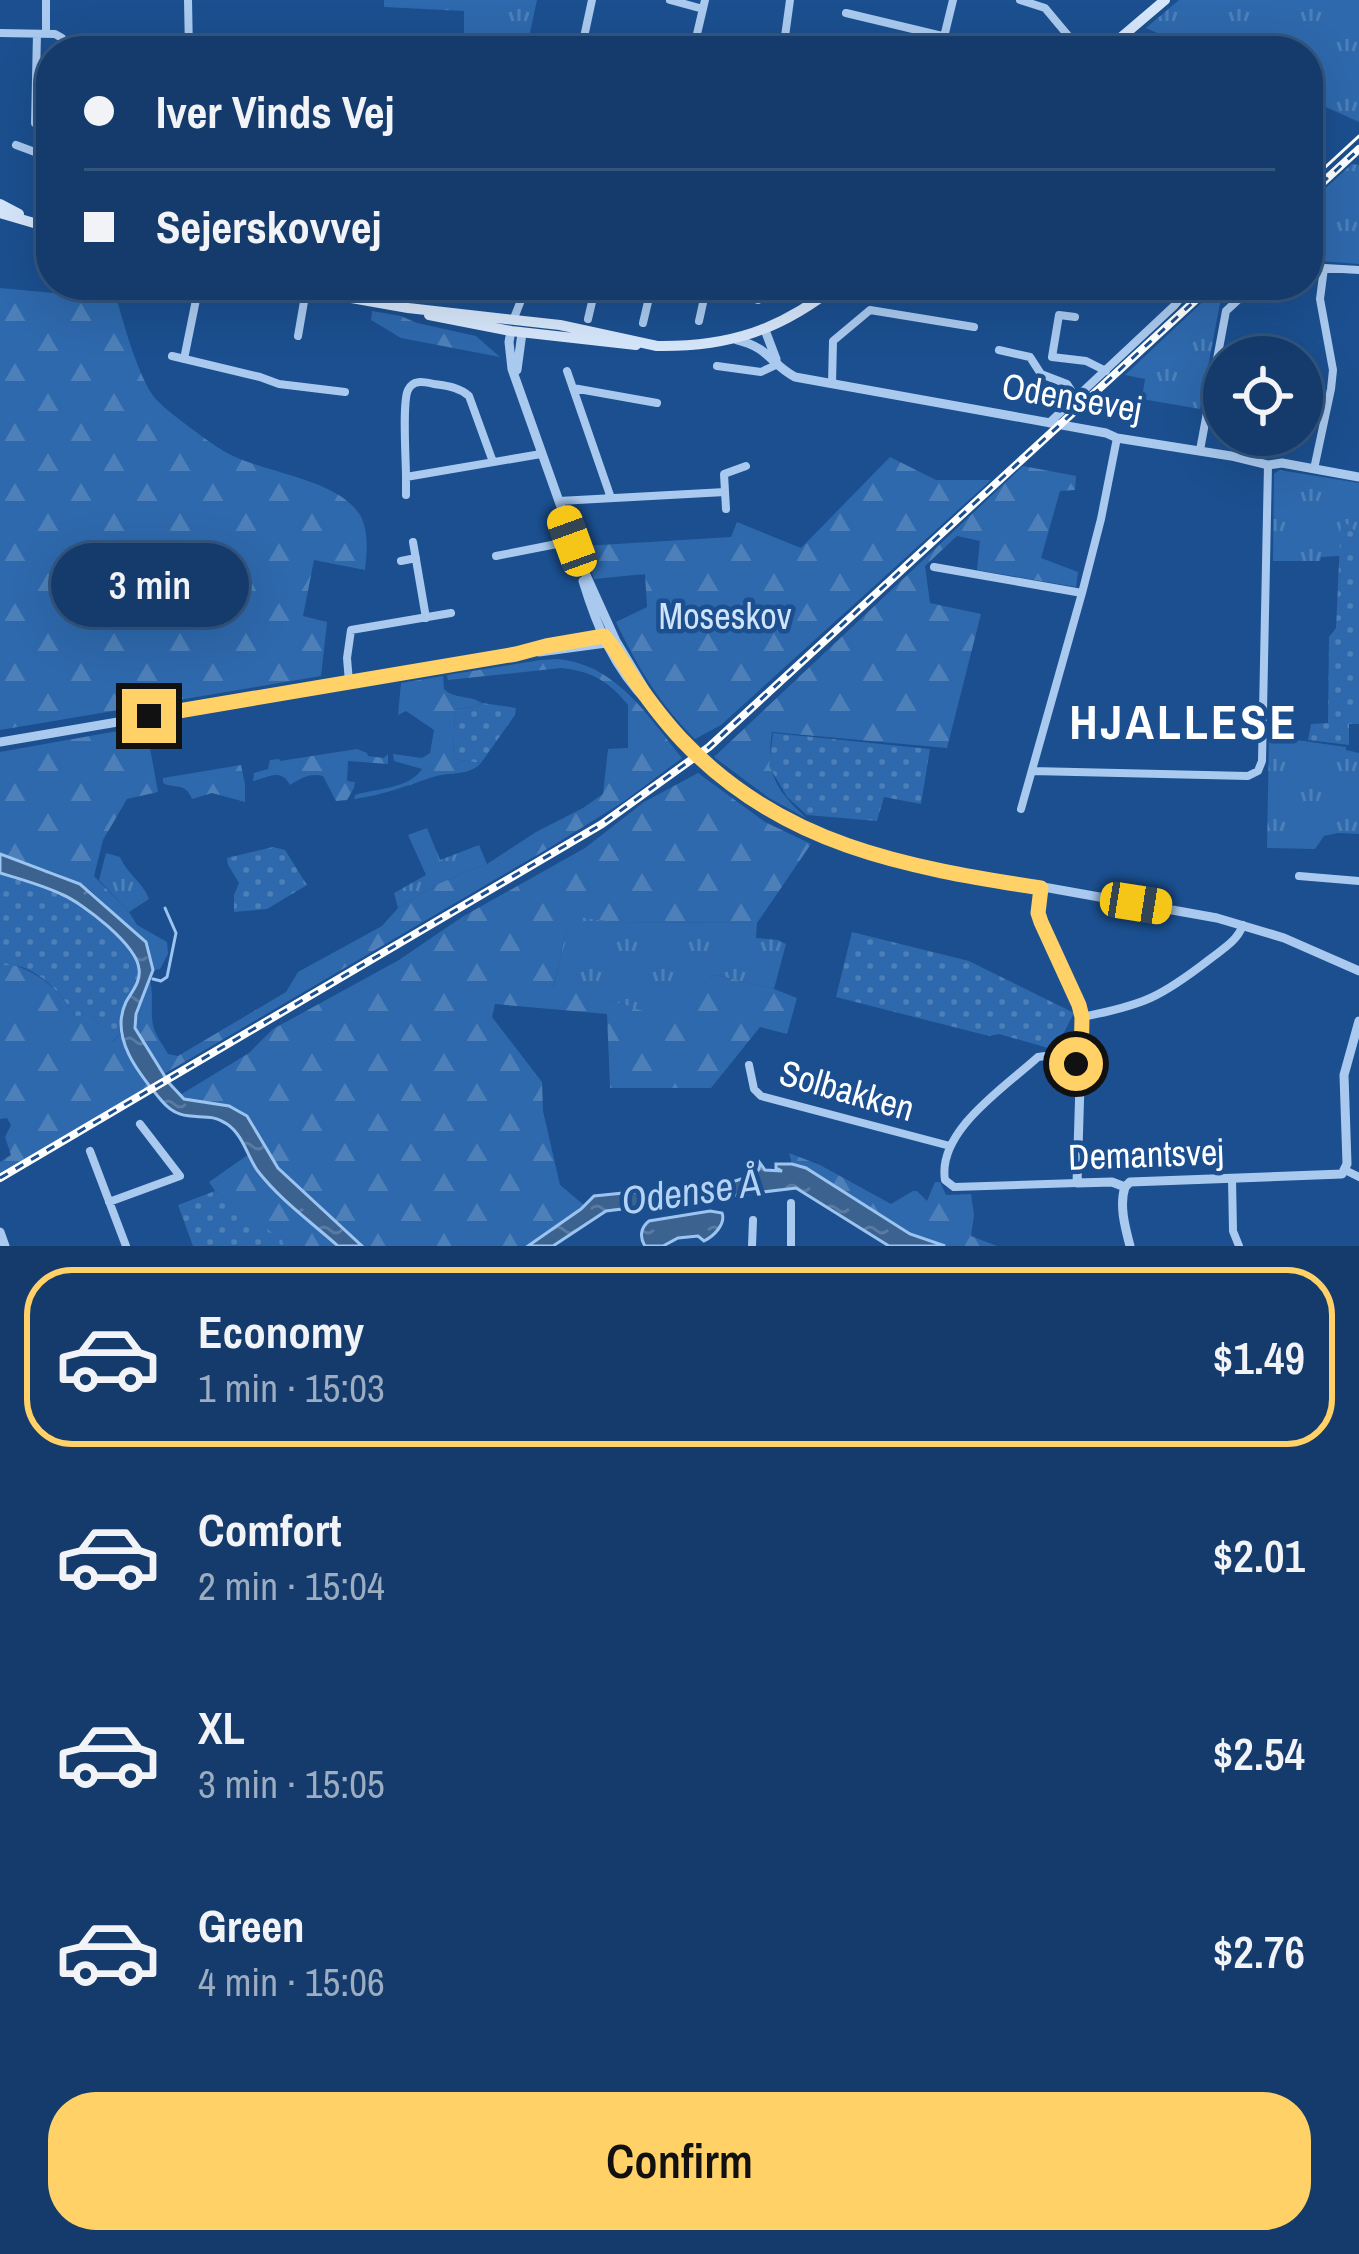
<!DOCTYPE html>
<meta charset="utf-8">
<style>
:root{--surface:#143b6b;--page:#214673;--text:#f1f3f6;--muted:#9dadc1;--line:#33557e;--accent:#ffd166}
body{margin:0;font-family:"Archivo Narrow",sans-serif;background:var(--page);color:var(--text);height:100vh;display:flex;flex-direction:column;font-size:45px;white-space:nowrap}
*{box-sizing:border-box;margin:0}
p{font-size:39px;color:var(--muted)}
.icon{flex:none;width:66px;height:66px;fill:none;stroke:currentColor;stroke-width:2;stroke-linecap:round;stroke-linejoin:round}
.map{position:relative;height:1246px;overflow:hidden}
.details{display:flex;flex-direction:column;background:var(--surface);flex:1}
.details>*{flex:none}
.hud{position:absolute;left:36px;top:36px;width:1287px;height:264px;border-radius:48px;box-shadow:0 12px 48px #0002,0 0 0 3px var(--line);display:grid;align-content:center;height:264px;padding:0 48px;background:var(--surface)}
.controls{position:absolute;left:1203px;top:336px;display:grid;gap:24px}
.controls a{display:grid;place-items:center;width:120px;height:120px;border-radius:50%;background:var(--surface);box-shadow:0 12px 48px #0002,0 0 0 3px var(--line);font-size:60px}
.end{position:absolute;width:54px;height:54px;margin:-27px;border:15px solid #ffd166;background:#111;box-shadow:0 0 0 6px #111}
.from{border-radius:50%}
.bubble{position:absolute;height:84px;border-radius:42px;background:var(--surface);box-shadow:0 12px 48px #0002,0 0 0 3px var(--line);font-size:39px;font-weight:600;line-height:84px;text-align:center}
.car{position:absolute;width:36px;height:72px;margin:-36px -18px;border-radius:15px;box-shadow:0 0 9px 3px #0007;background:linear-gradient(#f5c518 24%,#345 0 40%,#f5c518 0 76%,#345 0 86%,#f5c518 0)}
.hud b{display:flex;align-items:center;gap:42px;height:114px;font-size:45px}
.hud b+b{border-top:3px solid var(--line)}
.hud i{width:30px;height:30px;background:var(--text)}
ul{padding:21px 0 0;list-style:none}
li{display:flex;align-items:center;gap:36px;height:180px;margin:0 24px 18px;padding:0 24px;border:6px solid transparent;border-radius:48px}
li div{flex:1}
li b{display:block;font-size:45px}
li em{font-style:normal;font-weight:600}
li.on{border-color:var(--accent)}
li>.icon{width:108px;height:108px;stroke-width:1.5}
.action{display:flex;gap:24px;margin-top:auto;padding:24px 48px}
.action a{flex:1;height:138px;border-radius:48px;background:var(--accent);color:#111;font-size:48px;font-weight:600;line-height:138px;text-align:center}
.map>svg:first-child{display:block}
.grass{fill:url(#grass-tufts)}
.forest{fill:url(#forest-firs)}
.park{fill:url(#park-dots)}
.water{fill:url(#water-ripples);stroke:#9cc4f0;stroke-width:3}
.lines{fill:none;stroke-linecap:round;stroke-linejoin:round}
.stream{stroke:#9cc4f0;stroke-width:3}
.minor{stroke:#a9c9ee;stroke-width:8}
.tertiary{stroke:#a9c9ee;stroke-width:9}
.secondary{stroke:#d6e6fa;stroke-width:10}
.tram{stroke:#fff;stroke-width:3}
.rail-casing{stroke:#fff;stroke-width:8}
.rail{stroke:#1b4f8f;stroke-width:3;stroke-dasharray:9;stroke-linecap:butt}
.tertiary-bridge{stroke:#a9c9ee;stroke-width:9}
.route{stroke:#ffd166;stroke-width:15}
.labels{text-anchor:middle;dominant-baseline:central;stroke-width:9;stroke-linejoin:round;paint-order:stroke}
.street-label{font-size:36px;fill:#fff;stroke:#1b4f8f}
.park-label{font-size:36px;fill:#cfe3fa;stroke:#1b4f8f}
.water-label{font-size:39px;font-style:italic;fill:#b5d3f5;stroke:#1b4f8f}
.district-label{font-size:48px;font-weight:bold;letter-spacing:3px;fill:#fff;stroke:#1b4f8f}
</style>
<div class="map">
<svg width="1359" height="1246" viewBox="0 0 1359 1246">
<defs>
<pattern id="grass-tufts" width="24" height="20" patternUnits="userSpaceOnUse" patternTransform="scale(3)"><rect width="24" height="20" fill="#2e69ad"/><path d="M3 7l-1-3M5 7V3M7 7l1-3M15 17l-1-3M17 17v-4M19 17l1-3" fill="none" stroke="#4d80b9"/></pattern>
<pattern id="forest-firs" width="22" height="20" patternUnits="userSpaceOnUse" patternTransform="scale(3)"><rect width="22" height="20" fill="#2e69ad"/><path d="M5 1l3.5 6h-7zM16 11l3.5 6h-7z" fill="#4d80b9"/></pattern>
<pattern id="park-dots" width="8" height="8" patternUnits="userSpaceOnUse" patternTransform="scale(3)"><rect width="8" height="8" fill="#2e69ad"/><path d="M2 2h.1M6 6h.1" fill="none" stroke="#4d80b9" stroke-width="1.8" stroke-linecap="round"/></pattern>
<pattern id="water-ripples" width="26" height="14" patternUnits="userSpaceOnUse" patternTransform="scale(3)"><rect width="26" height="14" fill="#3c6290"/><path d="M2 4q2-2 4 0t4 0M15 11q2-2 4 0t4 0" fill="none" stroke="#597aa1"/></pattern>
</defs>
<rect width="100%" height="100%" fill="#1b4f8f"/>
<path class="grass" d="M384,0H537L526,51H467L464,49V11L384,7Z
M1179,0H1359V122L1308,99V51H1198L1146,28Z
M1352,164L1359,165V264L1308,260L1309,203Z
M1212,293L1220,303L1200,409L1142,399L1145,379L1125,375Z
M1279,470L1359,483V555L1321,557L1320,561H1273L1274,474Z
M1269,736L1346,747V750L1359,753V834L1338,833L1324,836L1315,849L1267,848Z
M427,828L440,860L479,845L487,864L435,885L398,908L394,893L426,875L408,835Z
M106,853L120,857C127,874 142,881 149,899L129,912L99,880Z
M570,915L612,922L757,923L756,938L778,940L786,944L774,989L716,975L651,1015L623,1004L553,989Z"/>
<path class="forest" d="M0,288L75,295L115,293C123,321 137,374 154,397C162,408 214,446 227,453C264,473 338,479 360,515C369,531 367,552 365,570L314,560L303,616L327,622L321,676L0,730Z
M372,311L401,316L417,323L476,336L500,357L401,338L371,320Z
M890,457L936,480H991L721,725L695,739C660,705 637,666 616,622L647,607L645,574L594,579L584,546L731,537L737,522L801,548Z
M1023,466L1076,476L1075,490L1060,491L1041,558L1078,572L1076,587L977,570L980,541L957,536L925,566L930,603L981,614L947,748L772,732C766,775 775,788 806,818L769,798L714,757Z
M558,659C617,665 648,716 682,758L623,802L554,845L164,1074C136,1033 125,1029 150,981C154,996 150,1010 153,1025C155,1035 163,1045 168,1054L178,1056L286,992L298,972L382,926L398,908L435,885L487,864L536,832L583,808L603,794L608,749L628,748V705C609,681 591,671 561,668L448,680L447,675L541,660Z
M443,676L444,689C453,699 470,695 482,703L475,707L455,709L453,759L481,763C467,777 451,771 433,777C407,786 382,795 354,799L355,795C377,788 409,789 422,769L394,761L393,754L422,758L430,753L434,730L406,711L398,715L401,683Z
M146,726L158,792L127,799L103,840L94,876L129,912L137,925L167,942L168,954L160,969L153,970L146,942L90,890L59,874L0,854V752Z
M357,749L367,753L368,756L384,758L388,754V764L348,761L347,781L355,782L354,788L347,800L336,801L323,776C309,773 302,778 290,785C281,767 267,778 253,781L254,773L268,769L270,760L279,759L280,761Z
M241,765L245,784V802L212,793L192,799C186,782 174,789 163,783V778Z
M698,773L765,822L811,844L757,923L612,922L570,916L553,988L623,1004L651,1014L716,975L774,989L797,998L787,1034L760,1027L711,1088H610L607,1014L495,1004L492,1017L542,1082L543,1111L560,1185L585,1206L528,1246H362L289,1180L256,1135L229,1106L189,1101L180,1095L249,1053L273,1029L399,960L462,917L585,848L644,802Z
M6,963C37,970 59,989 75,1016L91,1014L113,1042L120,1034L150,1086L0,1173V1162L11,1155L5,1137L11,1125L7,1118L0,1119V966Z
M789,1153L820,1165L891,1204L913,1191H917L927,1201L935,1182H940L946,1195L971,1194L974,1215L971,1236L997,1246H945L910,1234L806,1168L792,1164Z
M249,1154C266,1192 308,1219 338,1246H284L281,1240L215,1191L209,1182Z"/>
<path class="park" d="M1341,519L1359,534V724H1349V745L1308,740L1311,724L1328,723L1329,637L1336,628Z
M482,703L516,708L515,715L481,763L453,759L455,709L475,707Z
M773,733L930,749L921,804L884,797L877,821L807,815L787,797L769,766Z
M273,847L285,850L307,885L267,909L234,912V895L239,883L228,865L227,858Z
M0,873C21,880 43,885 62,894C84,903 140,948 139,972C138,995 117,1010 120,1034L112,1042L92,1015L75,1016C61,992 31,959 0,966Z
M852,932L969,961L1074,1013L1055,1050L999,1034L989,1036L836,997Z
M215,1191L282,1240L284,1246H193L178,1205Z"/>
<path class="water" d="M0,854L80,884L146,942L153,970L136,1014L135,1028L169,1083L184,1099L229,1106L247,1116L278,1168L362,1246H338C311,1222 279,1199 257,1170C247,1155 243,1135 227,1124C205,1108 184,1128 161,1100C139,1074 109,1037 126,1002C132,991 141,982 139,969C137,945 83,903 61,894C42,885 20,879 0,873Z
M760,1163L765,1170L782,1171L776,1168V1164H792L806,1168L910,1234L945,1246H889L796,1188L606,1211L553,1246H528L581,1209L594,1196L732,1182L754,1175L759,1169Z
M710,1211L722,1213C726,1224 714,1236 704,1241L698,1236L678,1238L663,1246H645C639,1237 641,1227 649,1221Z"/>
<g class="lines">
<path class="stream" d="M153,979L161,981L167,977L176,933L165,908"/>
<path class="minor" d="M46,0V34
M188,0L189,51
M670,0L703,9
M1020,0L1045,8L1081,51
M846,13L959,40
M0,33L55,34L62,38L65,51
M944,37L953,0
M603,38L659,51
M581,51L592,0
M693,51L705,0
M783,51L790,0
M35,123L37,34
M1308,142L1313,151L1308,160
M16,145L51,158
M1308,267L1359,270
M758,300L762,285
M1075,317L1059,315L1052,357L1086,361L1106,371
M514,318L527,285
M588,319L596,285
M699,321L707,285
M643,323L652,285
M298,336L306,290
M999,350L1030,357L1041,374L1067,384L1076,398
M172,356L260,377L279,384L345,392
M184,359L199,285
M717,366L761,372L778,364
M567,371L611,498
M832,384L833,341L870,310L974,327
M573,388L657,403
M1049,423L1175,305L1192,285
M1200,450L1226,311L1254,285
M493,462L469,396C459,387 447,386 434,384C424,382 413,379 408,390C402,402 406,460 406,477L541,454
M1314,469L1331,389L1333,370L1320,299L1324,268
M406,495V477
M559,501L725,492
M726,509L724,474L746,466
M413,542L426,618
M496,556L572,541
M401,561L416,558
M934,567L1082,593
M349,682L347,658L351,630L451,613
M1032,771L1248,776L1258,771L1262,761L1268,465
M1021,809L1082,593L1101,519L1117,438
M1299,876L1359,881
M1082,1017C1144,1005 1161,997 1210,959C1224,948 1237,941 1243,925
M749,1065L754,1089L761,1096L950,1146
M90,1151L126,1246
M1345,1170L1359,1177
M1232,1179L1233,1231L1239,1246
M1077,1183L954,1187L945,1180C937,1131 1005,1087 1038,1057L1045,1056L1081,1065
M109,1202L180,1176L140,1124
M752,1246L753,1220
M791,1246V1203"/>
<path class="tertiary" d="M765,330L776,359
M511,331L509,342L512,369L582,566L616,641L661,716
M737,340C770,348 769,363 795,377L1106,433L1117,438L1231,456L1268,465L1282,463L1359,477
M517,370L522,333
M583,581C597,627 614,668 648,702
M539,652L606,643
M659,714L684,742
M0,742L516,654L602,635
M713,768L747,795L783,817L822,837L881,858L1217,918L1284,938L1359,971
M1041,888L1038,913L1041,922L1082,1017L1077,1183L1112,1182L1125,1187L1130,1182L1342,1174L1347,1164L1344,1075L1359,1021
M1125,1187C1119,1205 1125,1227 1130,1246
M0,1232L5,1246"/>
<path class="secondary" d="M1105,51L1165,0
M0,204L19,214
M0,213L51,228
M278,285L408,308L560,325L657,346C729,347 781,330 837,285
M429,315L511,331L636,345"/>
<path class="tram" d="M1308,183L1359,136"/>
<defs>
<path id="rail" d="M1308,196L1359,149
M0,1178L602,824L709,747L1212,285"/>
</defs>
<use href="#rail" class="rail-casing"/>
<use href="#rail" class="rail"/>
<path class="tertiary-bridge" d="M684,742L713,768"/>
</g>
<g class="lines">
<path class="route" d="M149,716L516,654L546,646L604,636C617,650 625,667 636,682C650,702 665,722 682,740C781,845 905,867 1041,888L1038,913L1041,922L1079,1005L1082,1017L1081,1065L1076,1064"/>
</g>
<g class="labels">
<g class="street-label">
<text transform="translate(1072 397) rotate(10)">Odensevej</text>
<text transform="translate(847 1090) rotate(16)">Solbakken</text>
<text transform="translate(1146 1154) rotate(-2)">Demantsvej</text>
</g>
<g class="park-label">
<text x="725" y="616">Moseskov</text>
</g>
<g class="water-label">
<text transform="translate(691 1191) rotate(-8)">Odense Å</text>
</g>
<g class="district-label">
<text x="1184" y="721">HJALLESE</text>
</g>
</g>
</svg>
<div class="controls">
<a><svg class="icon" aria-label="locate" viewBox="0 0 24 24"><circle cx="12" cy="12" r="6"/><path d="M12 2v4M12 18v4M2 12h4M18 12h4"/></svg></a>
</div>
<i class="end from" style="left:1076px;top:1064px"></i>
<i class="end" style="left:149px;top:716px"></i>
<div class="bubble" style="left:51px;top:543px;width:198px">3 min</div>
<i class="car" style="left:572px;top:541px;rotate:340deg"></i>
<i class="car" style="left:1136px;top:903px;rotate:99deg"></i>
<div class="hud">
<b><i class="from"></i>Iver Vinds Vej</b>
<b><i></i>Sejerskovvej</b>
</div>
</div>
<section class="details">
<ul>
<li class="on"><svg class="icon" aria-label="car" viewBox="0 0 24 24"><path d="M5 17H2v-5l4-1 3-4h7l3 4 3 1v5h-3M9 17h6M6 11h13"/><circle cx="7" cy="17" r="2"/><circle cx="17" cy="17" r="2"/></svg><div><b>Economy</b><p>1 min · 15:03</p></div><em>$1.49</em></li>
<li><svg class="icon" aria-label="car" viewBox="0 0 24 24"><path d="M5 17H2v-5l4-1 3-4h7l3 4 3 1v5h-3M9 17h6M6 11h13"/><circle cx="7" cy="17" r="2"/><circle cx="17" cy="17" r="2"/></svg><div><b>Comfort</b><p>2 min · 15:04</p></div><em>$2.01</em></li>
<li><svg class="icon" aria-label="car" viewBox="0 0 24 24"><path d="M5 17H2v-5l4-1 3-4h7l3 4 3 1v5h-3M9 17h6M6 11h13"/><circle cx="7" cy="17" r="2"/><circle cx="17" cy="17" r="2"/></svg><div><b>XL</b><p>3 min · 15:05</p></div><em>$2.54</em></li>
<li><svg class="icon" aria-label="car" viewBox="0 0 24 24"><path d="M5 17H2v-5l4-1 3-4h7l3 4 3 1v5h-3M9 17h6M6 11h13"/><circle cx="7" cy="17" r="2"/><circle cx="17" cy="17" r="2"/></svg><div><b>Green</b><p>4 min · 15:06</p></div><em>$2.76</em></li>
</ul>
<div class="action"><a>Confirm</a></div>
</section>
